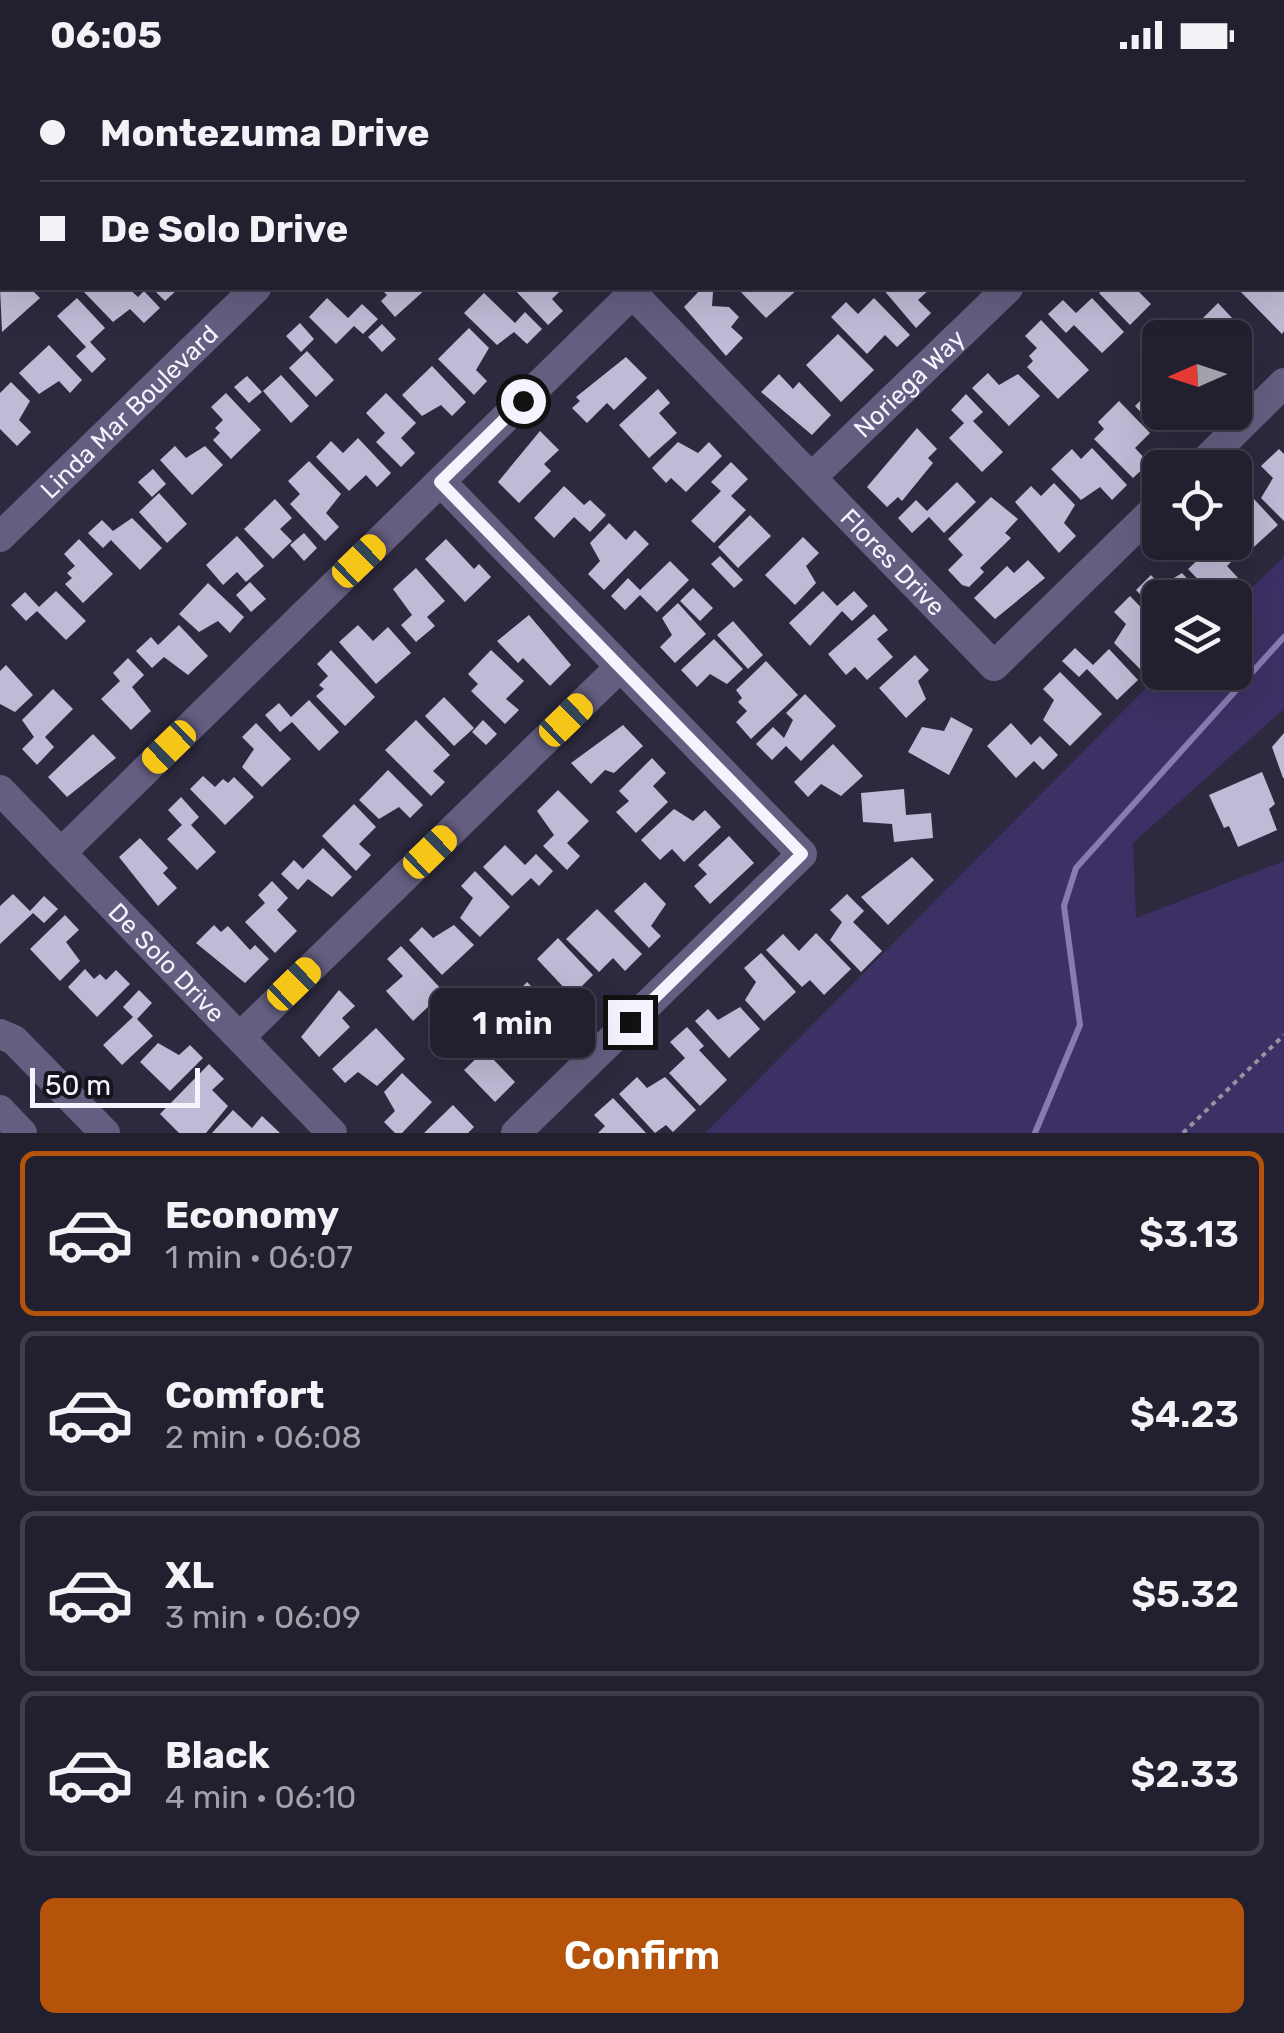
<!DOCTYPE html>
<meta charset="utf-8">
<style>
:root{--surface:#221f2e;--page:#2a2736;--text:#f1f3f6;--muted:#a2a2aa;--line:#3f3d4a;--accent:#b45309}
body{margin:0;font-family:Rubik,sans-serif;background:var(--page);color:var(--text);height:100vh;display:flex;flex-direction:column;font-size:38px;white-space:nowrap}
*{box-sizing:border-box;margin:0}
p{font-size:32px;color:var(--muted)}
.icon{flex:none;width:55px;height:55px;fill:none;stroke:currentColor;stroke-width:2;stroke-linecap:round;stroke-linejoin:round}
.map{position:relative;height:1063px;overflow:hidden}
.sheet{display:flex;flex-direction:column;background:var(--surface);flex:1}
.sheet>*{flex:none}
.top-card{position:absolute;left:0px;top:0px;width:1285px;height:220px;box-shadow:0 10px 40px #0002,0 0 0 2px var(--line);display:grid;align-content:center;height:220px;padding:0 40px;background:var(--surface)}
.needle{width:65px;rotate:267deg}
.fabs{position:absolute;left:1142px;top:250px;display:grid;gap:20px}
.fabs a{display:grid;place-items:center;width:110px;height:110px;border-radius:15px;background:var(--surface);box-shadow:0 10px 40px #0002,0 0 0 2px var(--line);font-size:50px}
.scale{position:absolute;left:30px;bottom:25px;width:170px;box-sizing:border-box;padding-left:10px;border:5px solid #f4f3fe;border-top:0;font-size:28px;line-height:35px;white-space:nowrap;color:#f4f3fe;-webkit-text-stroke:8px #15141d;paint-order:stroke}
.end{position:absolute;width:45px;height:45px;margin:-22px;border:12px solid #f4f3fe;background:#111;box-shadow:0 0 0 5px #111}
.from{border-radius:50%}
.bubble{position:absolute;height:70px;border-radius:15px;background:var(--surface);box-shadow:0 10px 40px #0002,0 0 0 2px var(--line);font-size:32px;font-weight:600;line-height:70px;text-align:center}
.car{position:absolute;width:30px;height:60px;margin:-30px -15px;border-radius:12px;box-shadow:0 0 8px 2px #0007;background:linear-gradient(#f5c518 24%,#345 0 40%,#f5c518 0 76%,#345 0 86%,#f5c518 0)}
.top-card b{display:flex;align-items:center;gap:35px;height:95px;font-size:38px}
.top-card b+b{border-top:2px solid var(--line)}
.top-card i{width:25px;height:25px;background:var(--text)}
ul{padding:18px 0 0;list-style:none}
li{display:flex;align-items:center;gap:30px;height:165px;margin:0 20px 15px;padding:0 20px;border:5px solid var(--line);border-radius:15px}
li div{flex:1}
li b{display:block;font-size:38px}
li em{font-style:normal;font-weight:600}
li.active{border-color:var(--accent)}
li>.icon{width:90px;height:90px;stroke-width:1.5}
.cta{display:flex;gap:20px;margin-top:auto;padding:20px 40px}
.cta a{flex:1;height:115px;border-radius:15px;background:var(--accent);color:#fff;font-size:40px;font-weight:600;line-height:115px;text-align:center}
.status{display:flex;justify-content:space-between;align-items:center;height:70px;padding:0 50px;background:var(--surface);direction:ltr}
.status svg{height:28px;fill:currentColor}
.map>svg:first-child{display:block}
.green{fill:#3d3064}
.lines{fill:none;stroke-linecap:round;stroke-linejoin:round}
.stream{stroke:#897ab4;stroke-width:6}
.building{fill:#bfbad5}
.path{stroke:#9592a2;stroke-width:4;stroke-dasharray:5 5;stroke-linecap:butt}
.minor{stroke:#655e81;stroke-width:30}
.route{stroke:#f4f3fe;stroke-width:12}
.labels{text-anchor:middle;dominant-baseline:central;stroke-width:10;stroke-linejoin:round;paint-order:stroke}
.street-label{font-size:25px;fill:#f4f3fe;stroke:#15141d}
</style>
<div class="status"><b>06:05</b><svg viewBox="0 0 49 12"><path d="M0 12V9h3v3zM5 12V6h3v6zM10 12V3h3v9zM15 12V0h3v12zM26 1h20v11H26zM47 4h2v5h-2z"/></svg></div>
<div class="map">
<svg width="1284" height="1063" viewBox="0 0 1284 1063">
<rect width="100%" height="100%" fill="#2d293e"/>
<path class="green" d="M1284,487V639L1133,773L1136,848L1284,791V1063H705L1161,603L1235,602V533Z"/>
<g class="lines">
<path class="stream" d="M1035,1063L1080,955L1064,836L1076,798L1284,567"/>
</g>
<path class="building" d="M0,218H30L40,228L2,262Z
M87,218H128L138,227L144,221L160,238L144,253L130,239L113,252L83,221Z
M152,218H179L165,231Z
M380,218H427L395,247L381,231L387,225Z
M513,218H563L552,229L563,241L548,255Z
M702,218L713,222L712,236L729,237L739,247L731,257L743,268L726,286L684,237Z
M737,218H799L766,248Z
M882,218H931L918,230L931,243L916,258Z
M1105,218H1135L1151,234L1130,255L1099,223Z
M1237,218H1284V261L1282,264Z
M484,223L515,253L525,242L542,259L527,274L514,262L497,275L464,243Z
M77,228L105,258L90,272L106,289L92,303L76,286L86,277L57,246Z
M327,228L348,248L362,234L378,249L363,264L354,256L336,274L309,247Z
M874,228L910,265L897,277L885,265L867,284L831,247L846,232L858,244Z
M1092,228L1124,262L1102,283L1074,255L1066,263L1048,244L1063,230L1076,243Z
M1218,233L1249,266L1235,279V268H1211L1197,254Z
M1041,250L1089,300L1058,329L1027,297L1033,291L1029,286L1037,278L1025,266Z
M300,253L314,269L301,282L286,266Z
M382,254L396,269L382,282L368,267Z
M469,258L489,278L476,300L487,311L474,325L438,289Z
M1193,258L1202,268H1183Z
M838,264L874,300L841,332L806,295Z
M49,275L82,310L70,323L59,311L39,324L19,303Z
M307,281L334,310L316,327L289,298Z
M626,287L647,308L614,340L607,333L587,353L572,338L580,331L576,327Z
M432,296L466,332L452,346L441,335L422,346L402,325Z
M1150,296L1160,307V342H1201L1186,356L1175,345L1155,357L1135,336L1156,315L1143,302Z
M988,303L999,315L1018,304L1040,326L1009,356L972,318Z
M779,304L793,319L799,312L831,345L812,365L761,322Z
M281,305L309,336L291,353L263,321Z
M247,306L262,322L249,333L234,317Z
M11,312L30,331L19,350L31,362L17,376L0,359V323Z
M658,319L670,333L659,343L677,363L649,388L619,355Z
M226,323L261,360L231,389L213,370L220,363L215,358L223,350L211,337Z
M386,323L416,353L401,368L415,383L401,397L376,372L385,363L366,343Z
M966,324L983,342L973,351L1003,382L982,402L949,368L964,353L951,340Z
M1119,331L1150,363L1135,378L1149,393L1133,408L1094,369L1104,359L1098,352Z
M917,358L937,379L928,388L933,393L902,431L898,427L887,437L867,417Z
M540,361L559,380L544,394L551,401L519,433L498,412Z
M358,368L391,403L377,417L366,405L349,421L316,387L331,371L343,383Z
M678,372L698,383L709,372L722,386L686,422L671,408L666,413L652,398Z
M175,376L186,388L205,376L223,395L192,425L160,390Z
M1092,378L1127,415L1112,430L1100,417L1081,430L1051,399L1072,379L1081,389Z
M1279,379L1284,384V451L1261,428L1273,408L1261,396Z
M309,391L341,424L326,443L339,457L325,471L290,434L300,424L288,411Z
M731,392L748,409L731,426L746,440L714,473L691,451L721,421L711,412Z
M153,399L166,414L152,427L138,412Z
M957,412L976,432L944,463L929,447L912,463L898,448L916,430L927,441Z
M1054,413L1075,435L1064,453L1076,466L1059,483L1015,432L1031,416L1041,426Z
M564,416L584,435L590,430L606,445L590,462L574,447L554,468L534,448Z
M159,423L187,454L167,473L139,442Z
M991,427L1018,449L1005,463L1011,468L980,498L984,502L969,517L962,515L948,500L963,485L948,469Z
M275,429L292,448L280,459L292,471L273,489L244,459Z
M1254,429L1278,455L1245,485L1235,474V441Z
M750,445L771,466L738,498L718,477Z
M132,448L162,478L140,500L111,470L103,478L88,463L102,450L113,461Z
M609,453L626,470L635,460L649,474L604,520L588,504L600,491L590,473Z
M304,463L317,478L304,491L290,475Z
M237,466L264,496L246,512L237,502L223,515L206,495Z
M803,467L819,483L806,496L816,513L795,535L765,505Z
M79,469L113,504L83,533L65,514L72,508L67,503L75,496L64,484Z
M446,469L474,499L479,494L491,507L465,532L425,489Z
M1190,472H1226L1238,485L1227,496L1240,510L1222,528H1216L1188,499L1203,485Z
M720,486L743,510L734,518L711,494Z
M1028,490L1045,508L995,549L974,528L1007,496L1014,503Z
M670,491L689,510L657,542L640,525L625,540L611,526L628,508L640,520Z
M416,498L445,531L427,547L435,556L416,572L401,555L412,545L393,519Z
M1182,503L1205,528H1160V545L1136,520L1151,505L1161,516Z
M250,512L266,529L251,542L236,525Z
M208,513L244,547L230,563L218,551L199,562L179,544Z
M693,518L713,538L700,551L680,531Z
M56,521L86,551L66,570L37,541L26,551L11,535L25,522L39,537Z
M823,521L837,536L854,521L868,536L852,551L842,541L810,576L789,553Z
M1130,526L1160,557L1154,571L1160,577L1163,602L1153,612L1114,573L1126,554L1114,542Z
M678,533L706,564L675,593L660,577L672,565L662,548Z
M874,544L888,560L877,569L893,587L867,610L855,597L846,605L828,584Z
M529,545L571,595L550,616L523,588L518,593L497,571Z
M733,551L763,585L748,599L717,565Z
M179,555L208,586L188,605L164,587L152,598L136,581L151,567L158,575Z
M358,555L373,571L388,557L411,583L376,614L339,572Z
M714,569L743,599L727,614L710,604L697,617L681,600Z
M1075,578L1093,595L1109,579L1138,610L1117,630L1087,599L1079,607L1062,591Z
M331,580L375,627L345,656L316,626L324,619L319,615L328,606L317,594Z
M491,580L524,611L506,629L519,640L505,654L471,621L478,614L468,604Z
M915,585L929,600L918,611L926,629L906,648L879,618Z
M128,588L144,605L132,617L151,641L131,660L101,629L120,611L113,603Z
M766,591L798,625L751,669L736,652L747,641L738,632L742,628L736,620Z
M6,595L33,625L15,642L0,634V601Z
M1060,602L1102,644L1070,676L1043,650L1054,630L1043,619Z
M53,619L73,639L45,667L54,677L37,695L22,679L34,667L22,650Z
M805,624L836,656L801,691L786,676L772,690L756,674L773,657L784,668L793,650L786,643Z
M444,627L474,658L454,676L425,646Z
M309,630L339,662L319,681L292,652L280,662L265,645L279,633L291,647Z
M951,647L973,659L949,705L908,682L922,657L944,661Z
M416,650L450,685L433,701L445,712L431,726L385,680Z
M483,650L497,664L486,675L472,662Z
M256,653L291,689L262,717L242,697L254,679L242,667Z
M1011,653L1031,675L1040,666L1058,685L1043,700L1034,691L1016,708L987,676Z
M623,655L643,676L614,703L605,700L591,714L571,693Z
M1284,663V708H1283L1272,677Z
M93,664L116,688L67,727L48,707Z
M833,674L863,706L841,726L821,714L808,727L794,712Z
M652,688L666,703L653,716L668,732L636,763L616,742L629,731L619,721Z
M388,700L423,735L410,748L399,737L379,749L359,730Z
M1262,702L1275,734L1269,739L1277,760L1238,777L1229,756L1224,758L1209,725Z
M203,706L215,717L223,709L228,713L234,707L254,727L225,755L190,719Z
M904,719L906,745L931,743L933,768L894,772L892,754L863,752L861,723Z
M558,720L589,751L567,773L580,786L567,800L543,776L554,765L537,741Z
M181,727L199,747L191,755L216,782L197,800L167,769L182,755L168,740Z
M354,734L376,757L359,774L371,785L356,801L322,766Z
M674,739L693,751L705,740L721,757L684,792L672,779L660,790L641,770Z
M729,766L754,793L710,834L694,816L707,804L698,795Z
M140,768L168,798L163,803L177,818L158,836L119,787Z
M505,775L525,795L536,784L553,801L539,816L531,808L512,826L483,797Z
M323,778L352,807L332,827L308,809L298,820L281,804L294,790L303,799Z
M912,787L934,810L888,855L861,827Z
M475,801L510,837L480,867L460,848L473,828L461,816Z
M272,811L288,828L277,840L297,861L275,883L245,852L265,833L258,825Z
M645,812L666,834L651,856L661,866L649,878L614,841Z
M13,824L30,841L44,826L58,839L44,853L33,843L0,874V836Z
M847,824L864,841L853,852L882,881L861,902L830,870L842,852L830,840Z
M597,839L642,884L625,901L613,888L599,902L566,869Z
M65,845L79,860L66,872L80,891L60,911L30,879Z
M214,855L221,862L228,856L250,880L255,875L269,889L245,913L196,873Z
M454,855L474,875L442,905L409,870L422,857L433,868Z
M816,863L851,899L824,925L810,910L802,917L766,880L783,864L799,881Z
M558,868L593,905L576,922L591,937L577,951L560,933L569,923L537,889Z
M401,876L444,922L413,951L386,921L403,906L387,889Z
M761,883L796,922L764,951L745,930L756,912L744,898Z
M85,899L94,909L100,904L106,910L116,900L130,914L97,947L68,917Z
M527,912L573,958L552,979L529,957L516,970L498,952L511,939L506,934Z
M139,920L152,933L137,949L153,966L122,995L103,975L133,947L123,937Z
M339,920L355,936L342,948L350,957L319,987L301,967Z
M740,937L760,959L729,988L695,951L708,939L718,950Z
M687,957L704,976L699,980L727,1010L700,1036L669,1003L685,988L670,972Z
M376,958L405,989L377,1016L358,1002L345,1013L332,999Z
M492,960L507,975L493,989L515,1012L495,1032L464,1000L483,982L476,975Z
M158,973L179,985L190,975L203,988L170,1021L140,992Z
M209,994L224,1009L212,1020L228,1036L206,1063H179L160,1044Z
M402,1003L432,1032L402,1063H395L384,1052L395,1041L384,1022Z
M637,1007L647,1018L665,1007L696,1040L673,1062L666,1055L655,1063L619,1024Z
M613,1028L646,1063H598L605,1056L594,1045Z
M453,1035L474,1057L468,1063H424Z
M233,1040L252,1058L262,1046L280,1063H212Z"/>
<g class="lines">
<path class="path" d="M1183,1063L1284,965"/>
<g class="minor">
<path d="M38,0L41,2"/>
<path d="M90,2L93,0"/>
<path d="M477,2L480,0"/>
<path d="M860,2L863,0"/>
<path d="M1215,2L1217,0"/>
<path d="M0,90L2,88"/>
<path id="s1" d="M632,223L994,596L1160,434"/>
<path d="M1198,398L1284,313"/>
<path id="s2" d="M812,407L1008,218"/>
<path d="M441,412L802,784L516,1063"/>
<path id="s3" d="M0,467L256,218"/>
<path id="s4" d="M0,720L332,1063"/>
<path d="M61,783L638,218"/>
<path d="M0,964L14,970L105,1063"/>
<path d="M240,967L620,597"/>
<path d="M0,1040L22,1063"/>
</g>
</g>
<g class="lines">
<path class="route" d="M523,331L440,412L802,784L630,952"/>
</g>
<g class="labels">
<g class="street-label">
<text stroke="none"><textPath href="#s2" startOffset="135">Noriega Way</textPath></text>
<text stroke="none"><textPath href="#s3" startOffset="180">Linda Mar Boulevard</textPath></text>
<text stroke="none"><textPath href="#s1" startOffset="375">Flores Drive</textPath></text>
<text stroke="none"><textPath href="#s4" startOffset="240">De Solo Drive</textPath></text>
</g>
</g>
</svg>
<div class="fabs">
<a><svg class="needle" viewBox="-14 -14 28 28"><path d="M0-13l5 13h-10z" fill="#e53935"/><path d="M0 13l5-13h-10z" fill="#a2a2aa"/></svg></a>
<a><svg class="icon" aria-label="locate" viewBox="0 0 24 24"><circle cx="12" cy="12" r="6"/><path d="M12 2v4M12 18v4M2 12h4M18 12h4"/></svg></a>
<a><svg class="icon" aria-label="layers" viewBox="0 0 24 24"><path d="M12 4l9 5-9 5-9-5zM3 14l9 5 9-5"/></svg></a>
</div>
<div class="scale">50 m</div>
<i class="end from" style="left:523px;top:331px"></i>
<i class="end" style="left:630px;top:952px"></i>
<div class="bubble" style="left:430px;top:918px;width:165px">1 min</div>
<i class="car" style="left:359px;top:491px;rotate:46deg"></i>
<i class="car" style="left:566px;top:650px;rotate:46deg"></i>
<i class="car" style="left:169px;top:677px;rotate:226deg"></i>
<i class="car" style="left:430px;top:782px;rotate:46deg"></i>
<i class="car" style="left:294px;top:914px;rotate:46deg"></i>
<div class="top-card">
<b><i class="from"></i>Montezuma Drive</b>
<b><i></i>De Solo Drive</b>
</div>
</div>
<section class="sheet">
<ul>
<li class="active"><svg class="icon" aria-label="car" viewBox="0 0 24 24"><path d="M5 17H2v-5l4-1 3-4h7l3 4 3 1v5h-3M9 17h6M6 11h13"/><circle cx="7" cy="17" r="2"/><circle cx="17" cy="17" r="2"/></svg><div><b>Economy</b><p>1 min · 06:07</p></div><em>$3.13</em></li>
<li><svg class="icon" aria-label="car" viewBox="0 0 24 24"><path d="M5 17H2v-5l4-1 3-4h7l3 4 3 1v5h-3M9 17h6M6 11h13"/><circle cx="7" cy="17" r="2"/><circle cx="17" cy="17" r="2"/></svg><div><b>Comfort</b><p>2 min · 06:08</p></div><em>$4.23</em></li>
<li><svg class="icon" aria-label="car" viewBox="0 0 24 24"><path d="M5 17H2v-5l4-1 3-4h7l3 4 3 1v5h-3M9 17h6M6 11h13"/><circle cx="7" cy="17" r="2"/><circle cx="17" cy="17" r="2"/></svg><div><b>XL</b><p>3 min · 06:09</p></div><em>$5.32</em></li>
<li><svg class="icon" aria-label="car" viewBox="0 0 24 24"><path d="M5 17H2v-5l4-1 3-4h7l3 4 3 1v5h-3M9 17h6M6 11h13"/><circle cx="7" cy="17" r="2"/><circle cx="17" cy="17" r="2"/></svg><div><b>Black</b><p>4 min · 06:10</p></div><em>$2.33</em></li>
</ul>
<div class="cta"><a>Confirm</a></div>
</section>
